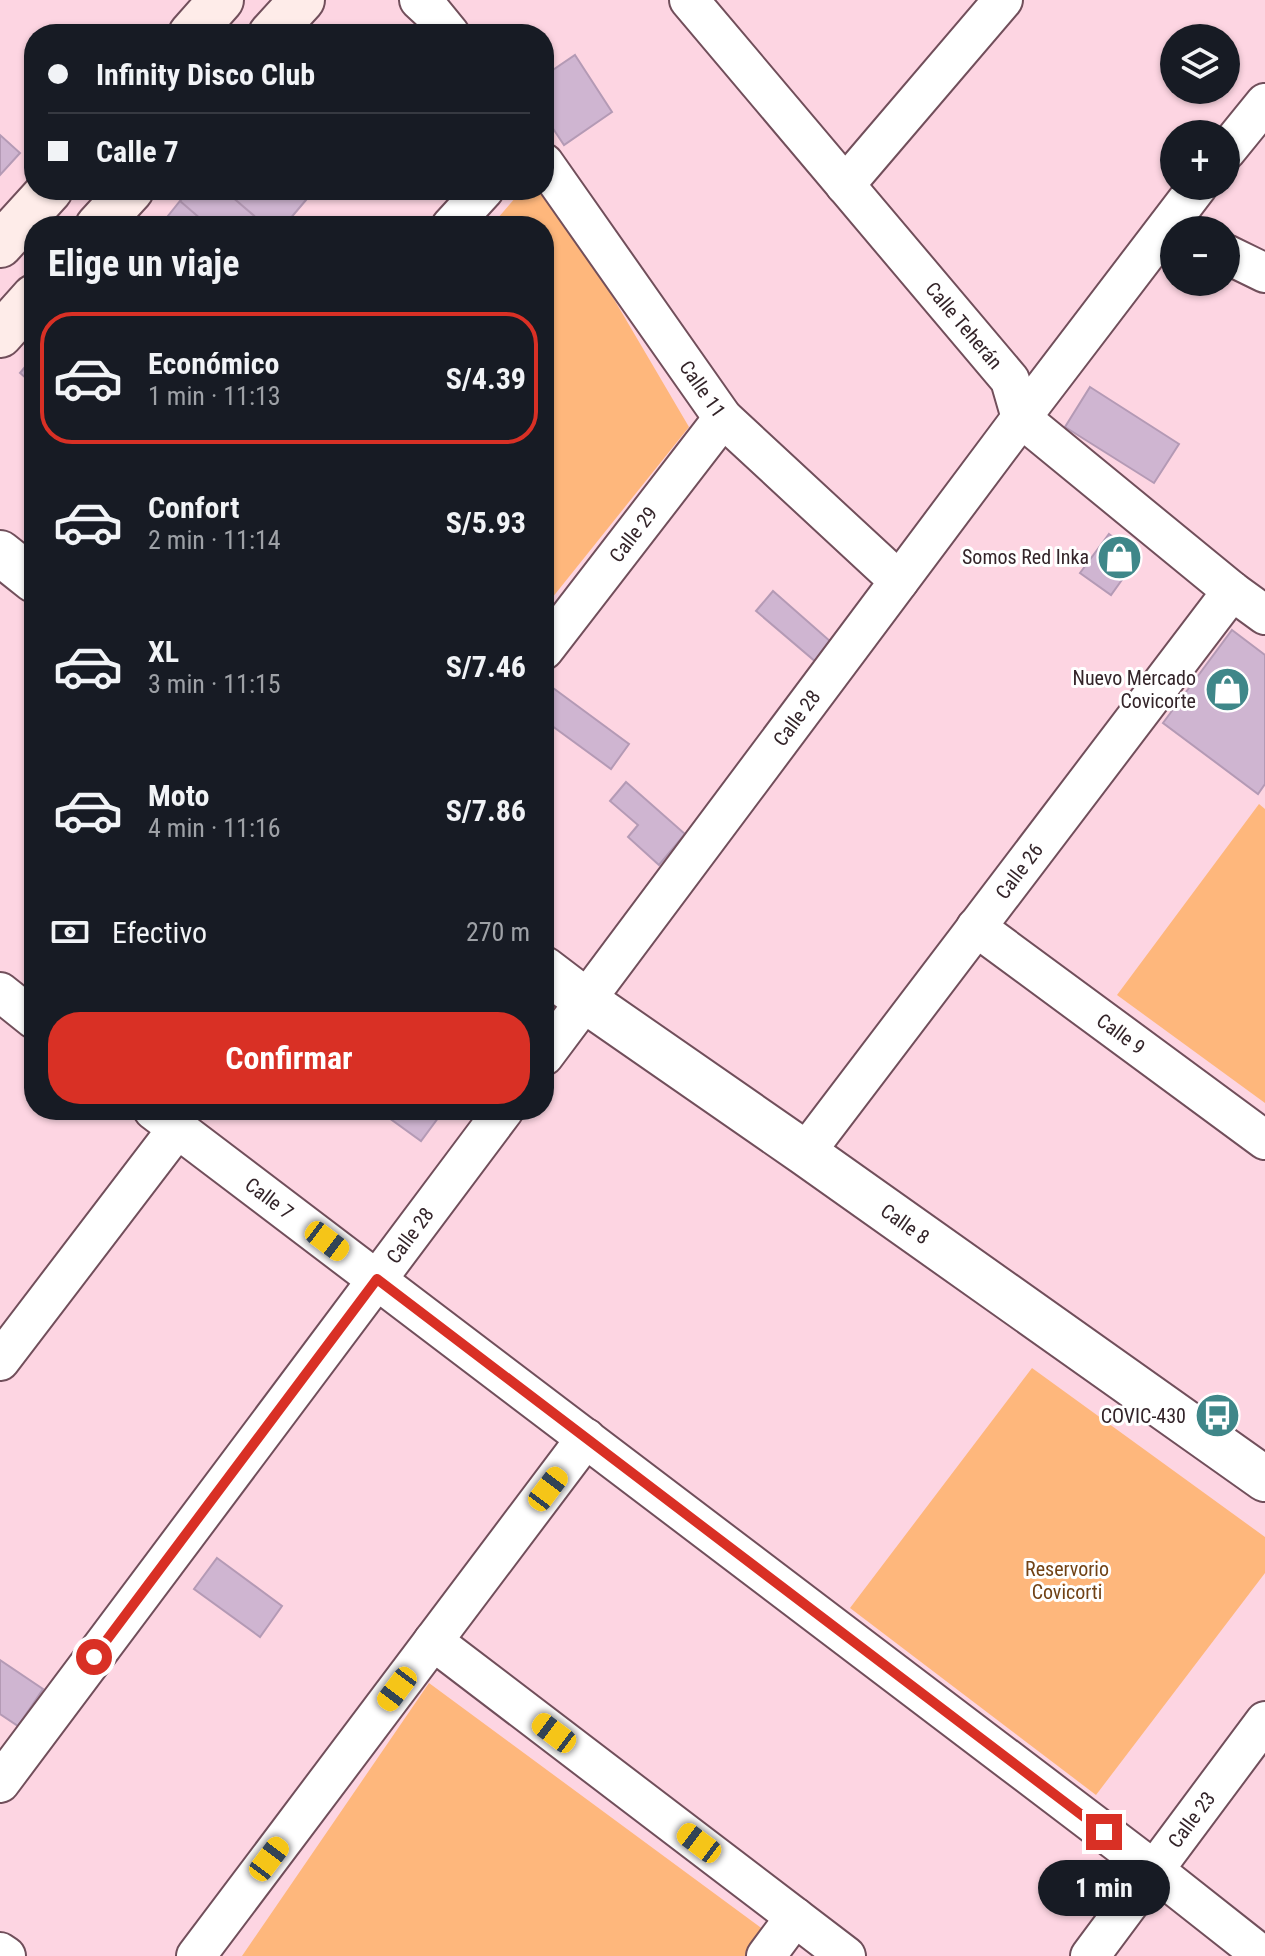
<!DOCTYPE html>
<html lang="es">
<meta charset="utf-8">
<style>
:root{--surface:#171b24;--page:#242831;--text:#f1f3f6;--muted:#9ea1a6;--line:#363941;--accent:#d93025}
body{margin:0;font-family:"Roboto Condensed",sans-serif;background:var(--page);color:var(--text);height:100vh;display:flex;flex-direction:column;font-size:30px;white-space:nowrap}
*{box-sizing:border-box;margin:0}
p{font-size:26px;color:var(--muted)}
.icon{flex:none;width:44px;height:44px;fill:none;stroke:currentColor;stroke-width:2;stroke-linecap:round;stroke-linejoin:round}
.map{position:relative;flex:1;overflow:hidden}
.details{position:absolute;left:24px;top:216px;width:530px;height:904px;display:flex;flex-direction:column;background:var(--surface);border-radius:32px;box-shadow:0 2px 6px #0004}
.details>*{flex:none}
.top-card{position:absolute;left:24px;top:24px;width:530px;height:176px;border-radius:32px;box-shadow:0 2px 6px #0004;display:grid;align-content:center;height:176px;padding:0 24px;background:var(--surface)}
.fabs{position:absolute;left:1160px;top:24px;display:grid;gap:16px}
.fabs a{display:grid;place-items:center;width:80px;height:80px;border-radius:50%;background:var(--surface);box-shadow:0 2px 6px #0004;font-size:40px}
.end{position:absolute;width:36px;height:36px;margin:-18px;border:10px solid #d93025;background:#fff;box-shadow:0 0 0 4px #fff}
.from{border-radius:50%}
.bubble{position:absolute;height:56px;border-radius:28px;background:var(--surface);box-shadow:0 2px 6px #0004;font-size:26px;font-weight:700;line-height:56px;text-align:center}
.car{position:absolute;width:24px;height:48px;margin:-24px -12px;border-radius:10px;box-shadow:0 0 6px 2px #0007;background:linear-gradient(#f5c518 24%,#345 0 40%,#f5c518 0 76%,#345 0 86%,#f5c518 0)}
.top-card b{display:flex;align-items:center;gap:28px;height:76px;font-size:30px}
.top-card b+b{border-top:2px solid var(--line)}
.top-card i{width:20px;height:20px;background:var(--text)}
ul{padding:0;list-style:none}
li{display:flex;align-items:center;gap:24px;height:132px;margin:0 16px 12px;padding:0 8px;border:4px solid transparent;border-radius:32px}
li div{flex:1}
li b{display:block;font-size:30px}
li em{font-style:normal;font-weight:700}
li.current{border-color:var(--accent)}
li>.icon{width:72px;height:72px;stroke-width:1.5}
h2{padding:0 24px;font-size:36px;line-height:96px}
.pay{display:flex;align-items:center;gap:20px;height:88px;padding:0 24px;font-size:30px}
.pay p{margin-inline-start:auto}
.action{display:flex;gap:16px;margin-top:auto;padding:16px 24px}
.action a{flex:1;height:92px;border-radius:32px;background:var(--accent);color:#fff;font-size:32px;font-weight:700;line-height:92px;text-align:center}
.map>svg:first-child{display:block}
.green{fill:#feb77c}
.building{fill:#cfb5d1;stroke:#b49ab5;stroke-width:2}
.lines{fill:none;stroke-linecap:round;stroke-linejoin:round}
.minor-casing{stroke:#714f5b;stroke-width:42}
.tertiary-casing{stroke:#714f5b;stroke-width:48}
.secondary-casing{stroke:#714f5b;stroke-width:48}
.minor{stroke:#fff;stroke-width:38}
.tertiary{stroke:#fff;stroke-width:44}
.secondary{stroke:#feece9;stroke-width:44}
.route{stroke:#d93025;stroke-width:10}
.labels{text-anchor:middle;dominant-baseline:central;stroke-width:6;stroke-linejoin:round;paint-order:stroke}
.street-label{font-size:20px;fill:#332429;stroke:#fff}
.poi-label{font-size:20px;fill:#332429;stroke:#fff;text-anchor:end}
.park-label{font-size:20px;fill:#714215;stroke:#fff}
</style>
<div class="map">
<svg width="1265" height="1956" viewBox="0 0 1265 1956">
<rect width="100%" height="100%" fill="#fdd5e2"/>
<path class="green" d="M544,180L689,427L544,608V226H491L522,190H544Z
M1259,804L1265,809V1103L1117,995Z
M1032,1368L1265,1537V1573L1096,1795L850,1608Z
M429,1683L764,1930L747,1956H242Z"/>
<path class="building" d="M575,55L612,112L564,145L544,115V76Z
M0,135L20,153L0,175Z
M190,190H224L266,226H209L180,201Z
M224,190H295L306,200L284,226H266Z
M180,201L209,226H160Z
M34,356V385L20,373Z
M1090,387L1179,444L1154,483L1065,427Z
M1109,534L1139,556L1111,595L1080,573Z
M773,591L839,649L823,668L756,611Z
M1232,630L1265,655V784L1258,794L1163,723Z
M549,685L629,744L611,769L544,720V692Z
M626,782L685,834L659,865L628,837L638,825L610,801Z
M378,1110H444L421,1141Z
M217,1558L282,1606L260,1637L194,1589Z
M0,1660L43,1689L18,1726L0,1714Z"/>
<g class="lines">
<defs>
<g id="minor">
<path d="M419,0L432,12L450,34"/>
<path id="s1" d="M689,0L1010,380L1021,418L1232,591L1265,615"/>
<path d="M1226,151L1265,103"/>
<path id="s2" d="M544,163L723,418L899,581"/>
<path d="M845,185L1003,0"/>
<path d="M451,226L484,190"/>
<path d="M1226,254L1265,273"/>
<path id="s3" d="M544,650L723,418"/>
<path id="s4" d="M976,927L1265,1140"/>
<path d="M0,992L34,1019"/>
<path id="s5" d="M544,1056L1021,418L1198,186"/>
<path id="s6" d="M153,1110L1154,1870L1263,1956"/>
<path id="s7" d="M805,1153L1232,591"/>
<path d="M0,1361L177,1129"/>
<path d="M433,1641L846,1956"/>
<path id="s8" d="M0,1783L504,1110"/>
<path d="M0,1952L6,1956"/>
<path d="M196,1956L586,1438"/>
<path d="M766,1956L795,1917"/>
<path id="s9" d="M1090,1956L1265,1721"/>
</g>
<g id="tertiary">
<path d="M0,553L34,580"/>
<path id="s10" d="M544,969L586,1001L805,1153L1265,1479"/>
</g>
<path id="secondary" d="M191,34L221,0
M271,34L302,0
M98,226L131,190
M0,245L50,190
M0,335L34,297"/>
</defs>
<use href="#minor" class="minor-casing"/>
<use href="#tertiary" class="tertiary-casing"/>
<use href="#secondary" class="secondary-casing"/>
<use href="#minor" class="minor"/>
<use href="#tertiary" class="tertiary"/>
<use href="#secondary" class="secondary"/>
</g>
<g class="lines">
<path class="route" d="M94,1657L377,1279L1104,1832"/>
</g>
<defs>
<symbol id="shop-disc" viewBox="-11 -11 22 22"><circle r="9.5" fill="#3f8789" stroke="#fff"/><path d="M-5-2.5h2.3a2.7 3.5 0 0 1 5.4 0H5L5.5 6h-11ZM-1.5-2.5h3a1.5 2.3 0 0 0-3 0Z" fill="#fff"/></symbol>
<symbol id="bus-disc" viewBox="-11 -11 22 22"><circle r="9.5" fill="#3f8789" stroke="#fff"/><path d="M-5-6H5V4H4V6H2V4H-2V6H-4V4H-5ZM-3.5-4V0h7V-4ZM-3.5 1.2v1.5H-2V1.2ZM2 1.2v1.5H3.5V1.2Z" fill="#fff"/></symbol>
</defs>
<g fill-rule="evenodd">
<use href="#shop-disc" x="1094" y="532" width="51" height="51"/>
<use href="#shop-disc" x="1202" y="664" width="51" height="51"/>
<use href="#bus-disc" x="1192" y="1390" width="51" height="51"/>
</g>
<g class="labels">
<g class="street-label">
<text stroke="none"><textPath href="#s1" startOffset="426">Calle Teherán</textPath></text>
<text stroke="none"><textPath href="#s2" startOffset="276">Calle 11</textPath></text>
<text stroke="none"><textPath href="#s3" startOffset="146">Calle 29</textPath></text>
<text stroke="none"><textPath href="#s5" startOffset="422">Calle 28</textPath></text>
<text stroke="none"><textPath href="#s7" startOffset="354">Calle 26</textPath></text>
<text stroke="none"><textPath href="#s4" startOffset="180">Calle 9</textPath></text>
<text stroke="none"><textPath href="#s6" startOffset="146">Calle 7</textPath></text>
<text stroke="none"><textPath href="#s10" startOffset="442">Calle 8</textPath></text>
<text stroke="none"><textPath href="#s8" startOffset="684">Calle 28</textPath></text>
<text stroke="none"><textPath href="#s9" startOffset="170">Calle 23</textPath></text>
</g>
<g class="poi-label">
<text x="1089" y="557">Somos Red Inka</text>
<text x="1196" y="678">Nuevo Mercado<tspan x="1196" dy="23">Covicorte</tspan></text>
<text x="1186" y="1416">COVIC-430</text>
</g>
<g class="park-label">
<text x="1067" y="1569">Reservorio<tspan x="1067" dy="23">Covicorti</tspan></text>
</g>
</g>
</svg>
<div class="fabs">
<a><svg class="icon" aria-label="layers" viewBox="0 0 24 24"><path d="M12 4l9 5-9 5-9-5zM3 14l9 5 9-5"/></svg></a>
<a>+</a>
<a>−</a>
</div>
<i class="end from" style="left:94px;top:1657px"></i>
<i class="end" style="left:1104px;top:1832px"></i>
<div class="bubble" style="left:1038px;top:1860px;width:132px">1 min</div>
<i class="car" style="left:327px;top:1241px;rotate:127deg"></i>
<i class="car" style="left:548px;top:1489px;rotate:37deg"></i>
<i class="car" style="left:397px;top:1689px;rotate:217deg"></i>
<i class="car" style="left:554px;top:1733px;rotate:307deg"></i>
<i class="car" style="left:699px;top:1843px;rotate:307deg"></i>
<i class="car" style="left:269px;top:1859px;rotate:37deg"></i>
<div class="top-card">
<b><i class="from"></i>Infinity Disco Club</b>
<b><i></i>Calle 7</b>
</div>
<section class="details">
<h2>Elige un viaje</h2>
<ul>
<li class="current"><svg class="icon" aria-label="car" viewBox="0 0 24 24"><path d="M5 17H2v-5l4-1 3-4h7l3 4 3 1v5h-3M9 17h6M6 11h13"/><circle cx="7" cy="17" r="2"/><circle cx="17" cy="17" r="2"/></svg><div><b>Económico</b><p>1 min · 11:13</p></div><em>S/4.39</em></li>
<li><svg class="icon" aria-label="car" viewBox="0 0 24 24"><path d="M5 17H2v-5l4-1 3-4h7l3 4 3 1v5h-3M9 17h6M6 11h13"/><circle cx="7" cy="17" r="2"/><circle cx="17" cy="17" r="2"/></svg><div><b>Confort</b><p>2 min · 11:14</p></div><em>S/5.93</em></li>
<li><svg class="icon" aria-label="car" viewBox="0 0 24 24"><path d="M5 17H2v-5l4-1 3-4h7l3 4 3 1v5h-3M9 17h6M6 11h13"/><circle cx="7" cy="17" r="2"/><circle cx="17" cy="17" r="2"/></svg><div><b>XL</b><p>3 min · 11:15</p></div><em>S/7.46</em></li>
<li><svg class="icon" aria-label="car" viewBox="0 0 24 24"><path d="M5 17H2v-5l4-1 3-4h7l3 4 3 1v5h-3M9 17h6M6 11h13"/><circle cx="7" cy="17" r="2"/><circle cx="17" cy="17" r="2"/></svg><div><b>Moto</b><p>4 min · 11:16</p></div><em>S/7.86</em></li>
</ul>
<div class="pay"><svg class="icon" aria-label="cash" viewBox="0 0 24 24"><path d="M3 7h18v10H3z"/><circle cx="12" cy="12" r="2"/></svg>Efectivo<p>270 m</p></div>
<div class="action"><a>Confirmar</a></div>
</section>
</div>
